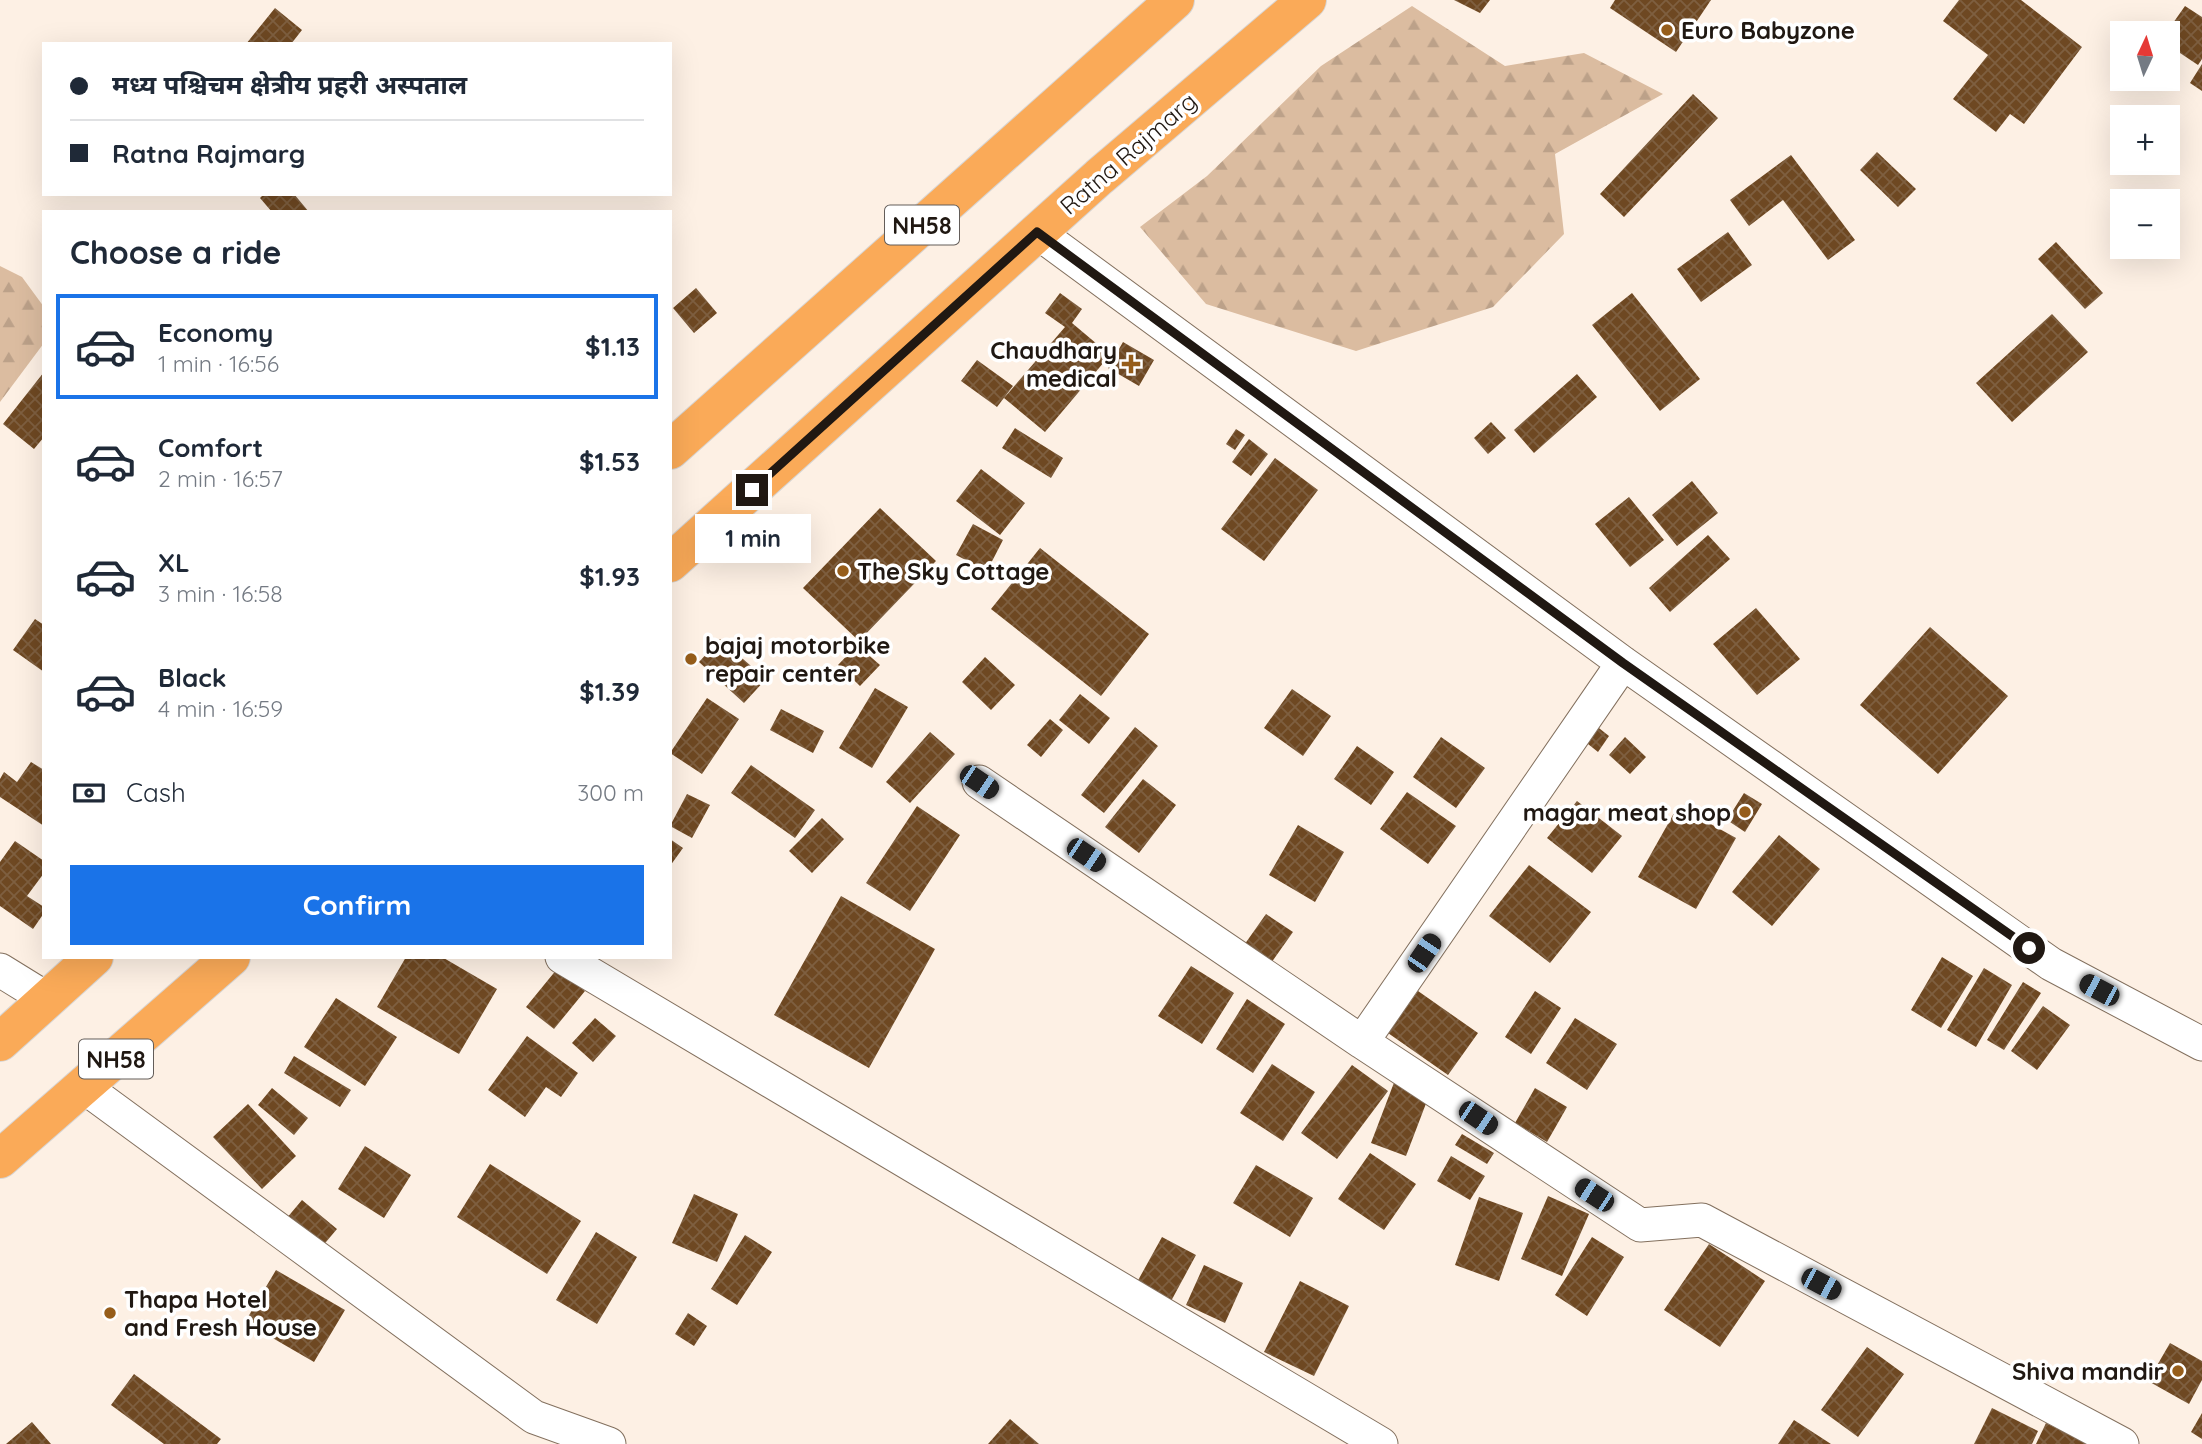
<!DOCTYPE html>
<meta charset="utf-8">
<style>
:root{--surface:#fff;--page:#f2f2f3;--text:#1f2937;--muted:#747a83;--line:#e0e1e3;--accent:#1a73e8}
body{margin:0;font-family:Quicksand,"Noto Sans Devanagari",sans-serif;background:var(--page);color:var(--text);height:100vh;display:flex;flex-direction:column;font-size:26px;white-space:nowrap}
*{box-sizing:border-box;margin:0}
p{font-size:23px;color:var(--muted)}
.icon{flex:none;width:38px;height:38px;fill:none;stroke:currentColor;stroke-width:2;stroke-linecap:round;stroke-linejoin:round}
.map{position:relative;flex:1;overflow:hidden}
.panel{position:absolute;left:42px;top:210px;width:630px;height:749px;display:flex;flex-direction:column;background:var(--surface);border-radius:0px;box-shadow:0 7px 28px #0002}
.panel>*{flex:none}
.top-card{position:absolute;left:42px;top:42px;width:630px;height:154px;border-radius:0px;box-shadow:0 7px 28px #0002;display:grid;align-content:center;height:154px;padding:0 28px;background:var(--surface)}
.needle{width:46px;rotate:4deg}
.buttons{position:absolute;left:2110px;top:21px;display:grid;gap:14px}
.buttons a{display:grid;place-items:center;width:70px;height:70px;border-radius:0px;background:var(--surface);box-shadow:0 7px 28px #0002;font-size:35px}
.end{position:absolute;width:32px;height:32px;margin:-16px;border:9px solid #201812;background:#fff;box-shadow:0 0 0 4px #fff}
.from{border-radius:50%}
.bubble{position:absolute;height:49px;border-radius:0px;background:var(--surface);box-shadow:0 7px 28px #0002;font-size:23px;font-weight:700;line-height:49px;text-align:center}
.car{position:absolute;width:21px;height:42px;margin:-21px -10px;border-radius:9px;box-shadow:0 0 5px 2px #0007;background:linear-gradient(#222 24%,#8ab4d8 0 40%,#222 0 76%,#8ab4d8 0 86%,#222 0)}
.top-card b{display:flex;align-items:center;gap:24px;height:66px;font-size:26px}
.top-card b+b{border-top:2px solid var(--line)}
.top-card i{width:18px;height:18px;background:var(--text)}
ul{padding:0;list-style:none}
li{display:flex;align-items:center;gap:21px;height:105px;margin:0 14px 10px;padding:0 14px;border:4px solid transparent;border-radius:0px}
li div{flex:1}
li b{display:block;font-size:26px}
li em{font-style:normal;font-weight:700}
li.on{border-color:var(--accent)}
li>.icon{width:63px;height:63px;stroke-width:1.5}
h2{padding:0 28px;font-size:32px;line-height:84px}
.pay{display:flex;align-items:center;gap:18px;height:77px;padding:0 28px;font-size:26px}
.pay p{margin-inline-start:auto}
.action{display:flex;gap:14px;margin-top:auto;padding:14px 28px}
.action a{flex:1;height:80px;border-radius:0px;background:var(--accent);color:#fff;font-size:28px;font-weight:700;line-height:80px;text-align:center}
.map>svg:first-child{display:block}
.forest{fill:url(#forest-firs)}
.building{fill:url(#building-cross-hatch)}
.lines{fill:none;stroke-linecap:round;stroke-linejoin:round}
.street-casing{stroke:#83705e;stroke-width:35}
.highway-casing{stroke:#d7d5d4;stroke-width:40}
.street{stroke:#fff;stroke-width:33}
.highway{stroke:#faaa58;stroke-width:38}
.route{stroke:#201812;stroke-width:9}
.poi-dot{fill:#965d1a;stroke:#fff;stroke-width:2.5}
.labels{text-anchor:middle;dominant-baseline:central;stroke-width:7;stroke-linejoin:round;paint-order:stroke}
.shield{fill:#fff;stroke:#635d59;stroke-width:2}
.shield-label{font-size:23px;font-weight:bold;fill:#201812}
.poi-label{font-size:24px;font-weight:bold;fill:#201812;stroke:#fff;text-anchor:start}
.street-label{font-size:24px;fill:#201812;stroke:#fff}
</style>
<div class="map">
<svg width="2202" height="1444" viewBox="0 0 2202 1444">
<defs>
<pattern id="forest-firs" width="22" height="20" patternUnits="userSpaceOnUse" patternTransform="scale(1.75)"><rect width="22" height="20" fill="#dbbca0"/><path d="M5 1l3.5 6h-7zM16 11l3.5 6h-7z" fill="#bca189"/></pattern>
<pattern id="building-cross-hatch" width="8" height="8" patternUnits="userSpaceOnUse" patternTransform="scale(1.75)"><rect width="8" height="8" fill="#6e4822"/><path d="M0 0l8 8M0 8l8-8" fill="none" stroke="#7e5f40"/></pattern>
</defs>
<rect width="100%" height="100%" fill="#fdf0e4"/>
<path class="forest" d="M1412,6L1505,66L1584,53L1663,94L1555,154L1564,234L1493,307L1356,351L1206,304L1140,227L1207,176L1321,66Z
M0,266L22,277L44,307V343L0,402Z"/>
<path class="building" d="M1454,0H1490L1480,13Z
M1615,0H1711L1676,52L1610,8Z
M1959,0H2021L2082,47L2024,124L2010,114L1996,132L1953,99L1988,55L1943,21Z
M2185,6L2202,17V59L2198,65L2168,45V33H2166Z
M275,8L302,30L291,44H246Z
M2202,64V91L2190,83Z
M1693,94L1718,118L1624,217L1600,194Z
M1877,152L1916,189L1898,207L1860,170Z
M1791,155L1855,240L1828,260L1783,200L1749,226L1730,200Z
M264,194H294L309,212H272L260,198Z
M1728,232L1752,265L1701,302L1677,269Z
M2056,242L2103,293L2085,309L2038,259Z
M696,288L717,313L694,333L673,308Z
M1060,293L1082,309L1072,323L1110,355L1045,432L1004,398L1065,327L1045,313Z
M1632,293L1700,379L1660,411L1592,325Z
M2052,314L2088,352L2012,422L1976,383Z
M1123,342L1154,360L1139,386L1108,368Z
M977,360L1013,386L997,407L961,381Z
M44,372V437L34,449L3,424Z
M1577,374L1597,397L1534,453L1514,430Z
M1491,422L1506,438L1488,454L1474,438Z
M1015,428L1063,458L1051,478L1002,448Z
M1236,429L1245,435L1235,450L1226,444Z
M1249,439L1268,454L1251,476L1232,462Z
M1275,458L1318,490L1264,561L1221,529Z
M981,469L1025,503L1000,535L956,501Z
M1692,481L1718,513L1677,546L1652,515Z
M1629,497L1664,540L1630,567L1595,524Z
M880,508L936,561L859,641L803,588Z
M973,524L1003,540L987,571L956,555Z
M1708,535L1730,559L1670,612L1649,588Z
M1040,548L1149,634L1101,696L991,609Z
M1756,608L1800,659L1757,695L1713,644Z
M35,619L44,625V672L13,650Z
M1930,627L2008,696L1938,774L1860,705Z
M720,639L766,679L744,703L699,662Z
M857,645L880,665L860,686L838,665Z
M985,657L1015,685L991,710L962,682Z
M875,688L908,707L872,768L839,748Z
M1292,689L1331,716L1303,756L1264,728Z
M1080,694L1110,718L1089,744L1059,720Z
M707,698L739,719L702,774L670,753Z
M781,709L824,731L813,753L770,730Z
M1050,719L1063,730L1041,757L1027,745Z
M1590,721L1609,736L1598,752L1578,736Z
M1135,727L1158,746L1104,813L1081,795Z
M930,732L955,754L910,803L886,782Z
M1441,737L1485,768L1456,808L1413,777Z
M1625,737L1646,757L1630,774L1609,755Z
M1357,746L1394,772L1371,805L1334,779Z
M31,762L44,770V826L0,797V779L4,772L17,782Z
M751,765L815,810L795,838L731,793Z
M1143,779L1176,805L1139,853L1105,827Z
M1407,792L1456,826L1428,864L1380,829Z
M1744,793L1762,804L1745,832L1727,820Z
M687,794L710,805L692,838L670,826Z
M1577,801L1622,836L1592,873L1547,838Z
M917,806L960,835L910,911L866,883Z
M1678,806L1736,838L1696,909L1638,877Z
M822,818L844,839L812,873L789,851Z
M1298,825L1344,852L1315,902L1269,875Z
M1779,835L1820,869L1772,926L1732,892Z
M670,839L683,848L670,866Z
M15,841L44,861V873L27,896L44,907V913L33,929L0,906V862Z
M1529,865L1591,912L1550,963L1489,916Z
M841,896L935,949L869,1068L774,1015Z
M1266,914L1293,932L1269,966L1242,948Z
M406,957H442L497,989L459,1054L377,1007Z
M1942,957L1973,976L1941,1028L1911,1010Z
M1191,966L1234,993L1202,1044L1158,1016Z
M1984,968L2012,985L1976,1047L1947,1030Z
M557,969L585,991L554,1029L526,1007Z
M2023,982L2041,993L2004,1050L1987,1040Z
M1418,991L1478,1033L1448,1075L1388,1033Z
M1535,991L1561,1008L1531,1054L1505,1037Z
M336,998L397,1037L365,1086L304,1047Z
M1247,999L1285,1024L1253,1073L1216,1049Z
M2043,1006L2070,1025L2037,1070L2011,1051Z
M595,1018L616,1036L593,1062L572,1043Z
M1575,1018L1617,1044L1587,1090L1546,1063Z
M527,1036L578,1073L561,1097L546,1087L525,1117L488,1090Z
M294,1056L351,1090L340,1107L284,1073Z
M1272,1064L1315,1092L1283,1141L1240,1113Z
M1352,1065L1388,1091L1337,1159L1301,1133Z
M1395,1080L1430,1093L1406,1156L1371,1143Z
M272,1088L308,1118L294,1135L258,1105Z
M1535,1088L1567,1107L1547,1142L1515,1123Z
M248,1104L296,1156L262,1189L213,1137Z
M1462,1134L1494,1153L1487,1164L1455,1145Z
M365,1146L411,1175L384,1218L338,1189Z
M1370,1153L1416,1184L1384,1230L1338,1199Z
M1451,1156L1485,1176L1470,1200L1437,1181Z
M490,1164L581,1221L547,1274L457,1217Z
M1256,1165L1313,1198L1290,1237L1233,1203Z
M694,1194L738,1214L717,1262L672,1243Z
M1548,1196L1589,1214L1562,1276L1521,1259Z
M1479,1197L1523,1213L1499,1281L1455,1265Z
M302,1200L337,1229L321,1248L286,1219Z
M596,1232L637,1257L597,1324L556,1300Z
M745,1235L772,1252L737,1305L711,1289Z
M1162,1237L1196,1255L1170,1303L1136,1284Z
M1592,1237L1624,1257L1587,1316L1555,1295Z
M1709,1244L1765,1281L1720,1347L1664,1310Z
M1204,1265L1243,1283L1225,1323L1186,1305Z
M276,1270L345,1310L314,1362L245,1322Z
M1300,1281L1349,1306L1314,1376L1264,1352Z
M688,1313L707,1326L694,1346L675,1334Z
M2170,1343L2202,1361V1380L2189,1404L2148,1381Z
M1867,1347L1904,1374L1858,1437L1821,1410Z
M134,1374L221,1439L217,1444H164L111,1405Z
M1992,1408L2038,1431L2032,1444H1974Z
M2202,1413V1439L2191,1432Z
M1010,1419L1039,1444H988Z
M1794,1420L1831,1444H1778Z
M32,1422L51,1444H6Z
M2046,1423L2089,1444H2036Z"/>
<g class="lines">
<defs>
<path id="street" d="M1037,232L1623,663L2051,964L2202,1044
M1623,663L1362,1042L1640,1225L1702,1220L2122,1444
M979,782L1362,1042
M562,957L1381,1444
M0,970L47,999
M84,1087L534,1417L609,1444"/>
<path id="highway" d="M670,450L1175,0
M670,563L1099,177L1307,0
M0,1042L94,957
M0,1159L231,957"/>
</defs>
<use href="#street" class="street-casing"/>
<use href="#highway" class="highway-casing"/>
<use href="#street" class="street"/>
<use href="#highway" class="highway"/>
</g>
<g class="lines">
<path class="route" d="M752,490L1037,232L1623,663L2029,948"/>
</g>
<g class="poi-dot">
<circle cx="1667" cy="30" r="7"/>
<path d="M1127.5 353.5h7v7h7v7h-7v7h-7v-7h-7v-7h7z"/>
<circle cx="843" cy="571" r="7"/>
<circle cx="691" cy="659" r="7"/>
<circle cx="1745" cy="812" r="7"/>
<circle cx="110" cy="1313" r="7"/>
<circle cx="2178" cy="1371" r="7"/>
</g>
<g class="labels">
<g class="shield">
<rect x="885" y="205.5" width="74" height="39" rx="5"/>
<rect x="79" y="1039.5" width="74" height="39" rx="5"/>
</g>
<g class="shield-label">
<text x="922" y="225">NH58</text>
<text x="116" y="1059">NH58</text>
</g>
<g class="poi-label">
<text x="1681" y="30">Euro Babyzone</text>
<text x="1117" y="350" text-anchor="end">Chaudhary<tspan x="1117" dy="28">medical</tspan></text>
<text x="857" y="571">The Sky Cottage</text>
<text x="705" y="645">bajaj motorbike<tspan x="705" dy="28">repair center</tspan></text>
<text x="1731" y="812" text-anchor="end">magar meat shop</text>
<text x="124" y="1299">Thapa Hotel<tspan x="124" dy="28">and Fresh House</tspan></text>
<text x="2164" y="1371" text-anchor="end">Shiva mandir</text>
</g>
<g class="street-label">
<text transform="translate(1128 153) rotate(-41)">Ratna Rajmarg</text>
</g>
</g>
</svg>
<div class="buttons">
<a><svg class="needle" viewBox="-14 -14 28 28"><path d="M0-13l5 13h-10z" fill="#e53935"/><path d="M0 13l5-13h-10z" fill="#747a83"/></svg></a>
<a>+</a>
<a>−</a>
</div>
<i class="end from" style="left:2029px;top:948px"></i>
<i class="end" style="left:752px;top:490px"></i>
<div class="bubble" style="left:695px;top:514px;width:116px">1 min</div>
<i class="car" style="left:979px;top:782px;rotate:124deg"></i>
<i class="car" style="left:1086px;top:855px;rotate:124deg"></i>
<i class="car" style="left:1424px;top:953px;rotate:34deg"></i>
<i class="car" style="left:2099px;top:990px;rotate:298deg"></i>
<i class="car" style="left:1478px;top:1118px;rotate:124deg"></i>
<i class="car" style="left:1594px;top:1195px;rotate:303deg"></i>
<i class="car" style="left:1821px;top:1284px;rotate:118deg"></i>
<div class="top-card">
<b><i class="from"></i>मध्य पश्चिचम क्षेत्रीय प्रहरी अस्पताल</b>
<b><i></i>Ratna Rajmarg</b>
</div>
<section class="panel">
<h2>Choose a ride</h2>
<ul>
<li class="on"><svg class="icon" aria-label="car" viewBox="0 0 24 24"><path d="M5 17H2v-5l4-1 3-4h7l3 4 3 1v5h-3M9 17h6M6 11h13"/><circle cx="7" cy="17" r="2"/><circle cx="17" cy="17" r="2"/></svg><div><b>Economy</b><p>1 min · 16:56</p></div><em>$1.13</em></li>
<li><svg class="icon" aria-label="car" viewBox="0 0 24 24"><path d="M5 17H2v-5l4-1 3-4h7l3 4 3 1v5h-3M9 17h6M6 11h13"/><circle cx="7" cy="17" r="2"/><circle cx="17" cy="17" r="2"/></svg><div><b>Comfort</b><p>2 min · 16:57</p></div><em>$1.53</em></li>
<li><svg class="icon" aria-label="car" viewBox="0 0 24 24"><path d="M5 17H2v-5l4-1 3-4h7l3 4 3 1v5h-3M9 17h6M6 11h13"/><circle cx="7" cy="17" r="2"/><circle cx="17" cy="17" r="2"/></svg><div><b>XL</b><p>3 min · 16:58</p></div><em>$1.93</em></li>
<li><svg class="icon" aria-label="car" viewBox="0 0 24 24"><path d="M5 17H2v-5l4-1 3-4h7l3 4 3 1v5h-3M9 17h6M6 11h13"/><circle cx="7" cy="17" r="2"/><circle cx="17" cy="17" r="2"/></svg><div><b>Black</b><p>4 min · 16:59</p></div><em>$1.39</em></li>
</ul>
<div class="pay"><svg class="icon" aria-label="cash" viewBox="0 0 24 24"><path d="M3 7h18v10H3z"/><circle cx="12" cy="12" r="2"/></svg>Cash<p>300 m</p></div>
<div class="action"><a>Confirm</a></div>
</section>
</div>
